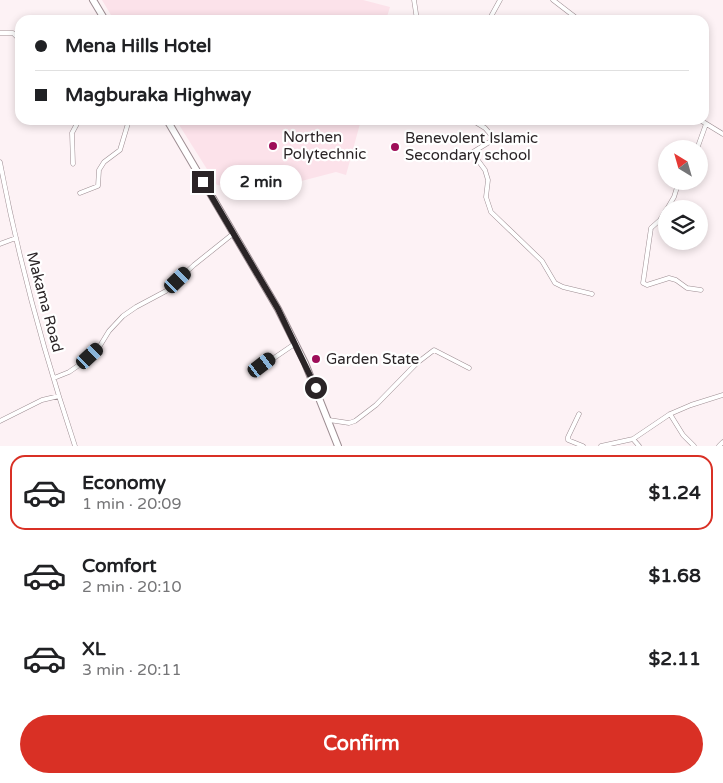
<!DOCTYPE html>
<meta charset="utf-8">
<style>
:root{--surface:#fff;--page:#f6f6f6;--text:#202124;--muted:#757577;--line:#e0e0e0;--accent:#d93025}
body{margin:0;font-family:"Varela Round",sans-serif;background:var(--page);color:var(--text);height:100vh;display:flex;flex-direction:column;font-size:19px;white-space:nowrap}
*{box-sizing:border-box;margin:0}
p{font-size:16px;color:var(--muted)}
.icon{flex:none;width:28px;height:28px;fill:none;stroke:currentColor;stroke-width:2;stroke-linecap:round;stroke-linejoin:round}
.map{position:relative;height:446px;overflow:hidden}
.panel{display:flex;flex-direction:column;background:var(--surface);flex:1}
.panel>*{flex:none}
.hud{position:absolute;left:15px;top:15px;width:694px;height:110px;border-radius:15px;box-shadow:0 2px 8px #0003;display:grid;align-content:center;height:110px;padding:0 20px;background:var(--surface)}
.needle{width:32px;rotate:323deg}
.controls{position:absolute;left:658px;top:140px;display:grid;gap:10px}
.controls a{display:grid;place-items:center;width:50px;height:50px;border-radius:50%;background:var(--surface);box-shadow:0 2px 8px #0003;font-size:25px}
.end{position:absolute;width:22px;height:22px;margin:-11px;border:6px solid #2a2426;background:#fff;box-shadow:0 0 0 2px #fff}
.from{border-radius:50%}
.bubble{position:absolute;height:35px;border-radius:18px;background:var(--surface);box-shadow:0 2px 8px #0003;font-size:16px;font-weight:800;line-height:35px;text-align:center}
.car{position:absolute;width:15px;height:30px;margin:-15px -8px;border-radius:6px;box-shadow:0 0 4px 1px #0007;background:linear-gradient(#222 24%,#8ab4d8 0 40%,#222 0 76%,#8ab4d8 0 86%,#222 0)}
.hud b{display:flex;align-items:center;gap:18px;height:48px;font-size:19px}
.hud b+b{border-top:1px solid var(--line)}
.hud i{width:12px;height:12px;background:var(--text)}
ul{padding:9px 0 0;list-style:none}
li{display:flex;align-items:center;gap:15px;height:75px;margin:0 10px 8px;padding:0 10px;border:2px solid transparent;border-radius:15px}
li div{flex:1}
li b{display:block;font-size:19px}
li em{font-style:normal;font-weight:800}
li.selected{border-color:var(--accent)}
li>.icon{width:45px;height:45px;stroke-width:1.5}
.cta{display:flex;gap:10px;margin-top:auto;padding:10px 20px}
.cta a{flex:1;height:58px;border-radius:30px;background:var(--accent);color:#fff;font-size:20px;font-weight:800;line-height:58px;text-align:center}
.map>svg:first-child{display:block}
.built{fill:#fce2ea}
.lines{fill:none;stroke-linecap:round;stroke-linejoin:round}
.street-casing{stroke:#9d8d92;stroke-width:5}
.primary-casing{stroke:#9d8d92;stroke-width:8}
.street{stroke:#fff;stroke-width:4}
.primary{stroke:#fff;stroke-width:6}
.route{stroke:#2a2426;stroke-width:6}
.poi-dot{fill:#9e0e59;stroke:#fff;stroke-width:2}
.labels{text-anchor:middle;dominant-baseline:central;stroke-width:4.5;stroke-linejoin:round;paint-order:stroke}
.poi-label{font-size:15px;fill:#2a2426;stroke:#fff;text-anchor:start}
.street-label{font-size:15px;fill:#2a2426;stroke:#fff}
</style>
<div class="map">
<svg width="723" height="446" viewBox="0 0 723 446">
<rect width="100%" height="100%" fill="#fdf2f5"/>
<path class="built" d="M102,0H363L390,7L386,20H114Z
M176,120H361L346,175L336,172L263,191L217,185Z"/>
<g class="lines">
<defs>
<path id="street" d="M414,0L417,20
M553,0L579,20
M489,20L500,0
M0,33H13L20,40
M704,72L705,71
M472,120L485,128L492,136L491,141L473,152L474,155L485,170L488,180L486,197L491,212L542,261L555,283L563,287L592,294
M700,120L723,134
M697,149L706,124
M0,162C18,258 44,353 75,446
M73,164L72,133L79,120
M80,193L98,186L99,170L104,162L120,150L129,120
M667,209L674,197L679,181
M666,210L660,220L651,228L643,283L647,285L669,278L676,280L687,288L701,290
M0,244L16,238
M252,373L296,343
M54,378L69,372L82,363L98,349L109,331L123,316L136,307L166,291L194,265L234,233
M579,414L568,437V440L583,446
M670,414L683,435L694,446
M329,420L349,423L355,421L376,405L417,363L434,350L469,368
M0,421L42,400L59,396
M633,439L639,446
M601,446L633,439L670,414L691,405L723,395
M719,446L723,442"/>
<path id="primary" d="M93,0L105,20
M167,120L278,309L305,363L338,446"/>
</defs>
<use href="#street" class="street-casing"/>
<use href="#primary" class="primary-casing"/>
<use href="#street" class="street"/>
<use href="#primary" class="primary"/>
</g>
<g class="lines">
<path class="route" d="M203,182L278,309L316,388"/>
</g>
<g class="poi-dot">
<circle cx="273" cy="146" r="5"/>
<circle cx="395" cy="147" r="5"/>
<circle cx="316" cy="359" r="5"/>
</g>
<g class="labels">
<g class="poi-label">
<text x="283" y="137">Northen<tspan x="283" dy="17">Polytechnic</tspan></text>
<text x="405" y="138">Benevolent Islamic<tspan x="405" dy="17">Secondary school</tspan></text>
<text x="326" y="359">Garden State</text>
</g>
<g class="street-label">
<text transform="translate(45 302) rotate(75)">Makama Road</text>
</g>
</g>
</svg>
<div class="controls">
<a><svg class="needle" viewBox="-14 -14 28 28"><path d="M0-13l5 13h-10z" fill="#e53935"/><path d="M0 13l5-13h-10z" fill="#757577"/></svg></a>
<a><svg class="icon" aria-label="layers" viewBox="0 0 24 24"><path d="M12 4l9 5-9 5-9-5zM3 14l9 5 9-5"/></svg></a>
</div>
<i class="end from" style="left:316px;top:388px"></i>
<i class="end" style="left:203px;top:182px"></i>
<div class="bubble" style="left:220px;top:165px;width:82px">2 min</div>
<i class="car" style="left:178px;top:280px;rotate:46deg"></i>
<i class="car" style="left:90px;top:356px;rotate:47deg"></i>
<i class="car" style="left:262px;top:365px;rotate:53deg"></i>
<div class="hud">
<b><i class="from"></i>Mena Hills Hotel</b>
<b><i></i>Magburaka Highway</b>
</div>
</div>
<section class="panel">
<ul>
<li class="selected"><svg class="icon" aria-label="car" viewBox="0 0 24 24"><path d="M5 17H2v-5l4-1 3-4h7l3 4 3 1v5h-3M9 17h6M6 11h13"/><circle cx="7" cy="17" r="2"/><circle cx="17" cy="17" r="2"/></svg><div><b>Economy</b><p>1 min · 20:09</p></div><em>$1.24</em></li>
<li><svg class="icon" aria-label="car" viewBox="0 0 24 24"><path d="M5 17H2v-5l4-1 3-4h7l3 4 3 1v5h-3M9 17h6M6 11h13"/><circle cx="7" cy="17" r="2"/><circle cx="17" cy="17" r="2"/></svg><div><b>Comfort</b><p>2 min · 20:10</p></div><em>$1.68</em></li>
<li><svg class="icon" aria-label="car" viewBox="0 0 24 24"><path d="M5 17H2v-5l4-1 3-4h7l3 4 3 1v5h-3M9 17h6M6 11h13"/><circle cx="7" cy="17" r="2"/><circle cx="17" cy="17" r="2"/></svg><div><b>XL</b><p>3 min · 20:11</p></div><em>$2.11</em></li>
</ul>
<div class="cta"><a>Confirm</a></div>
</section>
